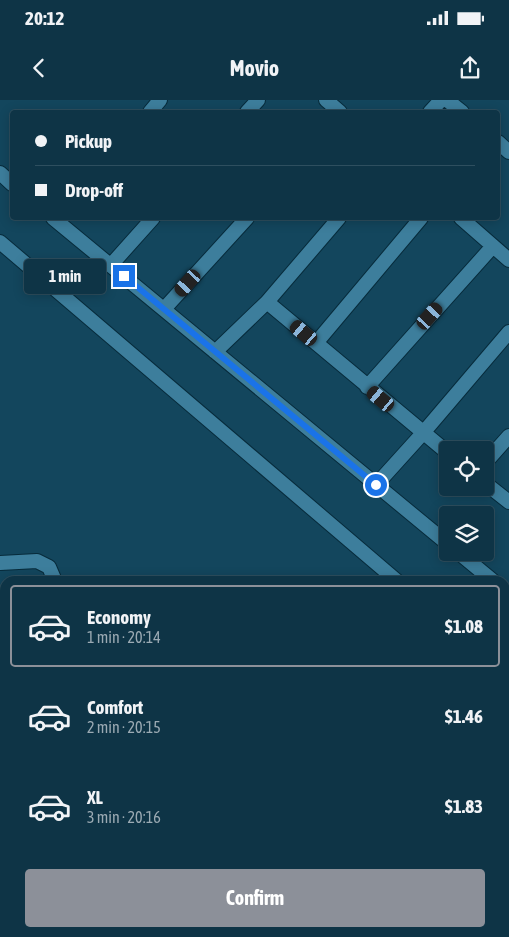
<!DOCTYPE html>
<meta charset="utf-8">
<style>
:root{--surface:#0e3446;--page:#173c4d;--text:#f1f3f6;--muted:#9baab3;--line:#2e4f5f;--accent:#8c9099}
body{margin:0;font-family:"Asap Condensed",sans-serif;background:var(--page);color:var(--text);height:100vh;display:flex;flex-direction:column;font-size:19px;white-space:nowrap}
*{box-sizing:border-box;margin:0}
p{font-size:16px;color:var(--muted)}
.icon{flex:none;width:28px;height:28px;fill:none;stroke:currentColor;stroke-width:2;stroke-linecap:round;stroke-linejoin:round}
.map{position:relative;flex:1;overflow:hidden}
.panel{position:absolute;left:0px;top:476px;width:510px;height:361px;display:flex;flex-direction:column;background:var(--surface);border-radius:15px 15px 0 0;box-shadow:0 2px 12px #0003,0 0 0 1px var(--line)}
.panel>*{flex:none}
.guide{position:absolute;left:10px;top:10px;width:490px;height:110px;border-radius:5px;box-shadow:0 2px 12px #0003,0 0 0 1px var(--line);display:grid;align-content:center;height:110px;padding:0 25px;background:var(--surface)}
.controls{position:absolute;left:439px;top:341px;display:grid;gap:10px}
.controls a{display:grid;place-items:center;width:55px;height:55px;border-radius:5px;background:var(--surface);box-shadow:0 2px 12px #0003,0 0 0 1px var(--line);font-size:25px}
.end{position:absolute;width:22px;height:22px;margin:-11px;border:6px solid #1a73e8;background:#fff;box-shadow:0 0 0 2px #fff}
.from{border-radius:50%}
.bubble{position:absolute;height:35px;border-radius:5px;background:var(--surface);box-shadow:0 2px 12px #0003,0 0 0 1px var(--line);font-size:16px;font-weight:700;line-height:35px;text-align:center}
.car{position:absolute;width:15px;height:30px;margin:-15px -8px;border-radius:6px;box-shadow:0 0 4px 1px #0007;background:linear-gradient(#222 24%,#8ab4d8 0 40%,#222 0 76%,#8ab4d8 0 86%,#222 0)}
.guide b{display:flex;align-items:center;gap:18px;height:48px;font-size:19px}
.guide b+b{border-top:1px solid var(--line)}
.guide i{width:12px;height:12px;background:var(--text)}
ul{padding:9px 0 0;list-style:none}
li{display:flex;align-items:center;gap:15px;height:82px;margin:0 10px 8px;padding:0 15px;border:2px solid transparent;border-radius:5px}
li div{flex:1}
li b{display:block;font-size:19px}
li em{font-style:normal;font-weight:700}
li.on{border-color:var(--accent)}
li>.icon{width:45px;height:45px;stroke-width:1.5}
.button{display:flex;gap:10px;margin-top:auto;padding:10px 25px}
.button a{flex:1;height:58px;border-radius:5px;background:var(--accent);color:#fff;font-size:20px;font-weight:700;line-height:58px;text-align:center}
.status{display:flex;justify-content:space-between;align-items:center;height:35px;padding:0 25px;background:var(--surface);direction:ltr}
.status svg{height:14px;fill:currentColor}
header{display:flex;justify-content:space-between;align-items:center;height:65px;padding:0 25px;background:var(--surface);font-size:22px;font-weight:700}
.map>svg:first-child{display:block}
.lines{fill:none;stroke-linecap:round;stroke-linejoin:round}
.minor-casing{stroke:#072b3b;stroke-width:16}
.trunk-casing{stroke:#072b3b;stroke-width:16}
.minor{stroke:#3d7e9c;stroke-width:14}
.trunk{stroke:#28af97;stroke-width:14}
.route{stroke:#1a73e8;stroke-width:6}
</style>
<div class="status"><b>20:12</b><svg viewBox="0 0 49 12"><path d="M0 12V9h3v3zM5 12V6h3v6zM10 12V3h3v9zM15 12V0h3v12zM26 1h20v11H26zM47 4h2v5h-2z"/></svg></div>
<header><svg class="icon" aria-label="back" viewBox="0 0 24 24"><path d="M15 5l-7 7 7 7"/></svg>Movio<svg class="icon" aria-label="share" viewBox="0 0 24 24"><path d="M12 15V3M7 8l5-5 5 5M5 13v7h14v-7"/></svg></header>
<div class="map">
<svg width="509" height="837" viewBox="0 0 509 837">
<rect width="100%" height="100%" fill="#13465d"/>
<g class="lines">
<defs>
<path id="minor" d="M326,0L340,12
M447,0L462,12
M150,12L160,0
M247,12L258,0
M430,12L441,0
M498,42L509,52
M0,73L12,84
M53,118L448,444
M461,118L509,160
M0,142L397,481
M111,165L153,118
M267,202L448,353
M164,209L247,118
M316,243L421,118
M215,252L267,202L339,118
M367,287L493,146
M485,363L509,336
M485,383L509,402
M376,385L423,333L509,232
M458,452L493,481
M0,463L37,461L49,467L55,481
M505,492L509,495
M505,573L509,577
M0,595L5,607
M0,638L5,636
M0,700L5,698
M0,792H5"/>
<path id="trunk" d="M505,749L509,745
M505,766L509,763
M392,837L398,832
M415,837L421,832"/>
</defs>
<use href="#minor" class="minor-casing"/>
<use href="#trunk" class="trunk-casing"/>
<use href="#minor" class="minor"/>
<use href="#trunk" class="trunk"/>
</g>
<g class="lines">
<path class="route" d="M124,176L376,385"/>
</g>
</svg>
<div class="controls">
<a><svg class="icon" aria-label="locate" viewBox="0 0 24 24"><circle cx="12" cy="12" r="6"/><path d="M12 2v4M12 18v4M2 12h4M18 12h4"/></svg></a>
<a><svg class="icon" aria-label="layers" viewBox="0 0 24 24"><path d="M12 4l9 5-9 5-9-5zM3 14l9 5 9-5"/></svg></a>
</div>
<i class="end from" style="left:376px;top:385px"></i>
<i class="end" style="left:124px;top:176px"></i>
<div class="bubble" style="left:24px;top:159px;width:82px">1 min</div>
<i class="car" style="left:188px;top:183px;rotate:222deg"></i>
<i class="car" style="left:430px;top:216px;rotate:42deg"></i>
<i class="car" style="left:304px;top:233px;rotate:310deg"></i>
<i class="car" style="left:381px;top:299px;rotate:310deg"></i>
<div class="guide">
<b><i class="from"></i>Pickup</b>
<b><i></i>Drop-off</b>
</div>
<section class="panel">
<ul>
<li class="on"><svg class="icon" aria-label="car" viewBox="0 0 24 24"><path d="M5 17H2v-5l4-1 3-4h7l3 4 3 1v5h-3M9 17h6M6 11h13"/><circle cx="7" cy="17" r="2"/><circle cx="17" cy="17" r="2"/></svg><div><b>Economy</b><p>1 min · 20:14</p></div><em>$1.08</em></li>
<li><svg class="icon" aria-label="car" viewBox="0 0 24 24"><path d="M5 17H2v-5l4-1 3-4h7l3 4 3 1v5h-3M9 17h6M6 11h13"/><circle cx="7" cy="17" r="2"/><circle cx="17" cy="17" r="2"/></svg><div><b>Comfort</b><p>2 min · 20:15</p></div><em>$1.46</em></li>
<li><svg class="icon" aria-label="car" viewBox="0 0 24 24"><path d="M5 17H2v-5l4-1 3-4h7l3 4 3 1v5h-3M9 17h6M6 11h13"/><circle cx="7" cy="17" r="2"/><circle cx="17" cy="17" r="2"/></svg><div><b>XL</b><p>3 min · 20:16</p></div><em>$1.83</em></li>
</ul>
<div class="button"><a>Confirm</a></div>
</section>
</div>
